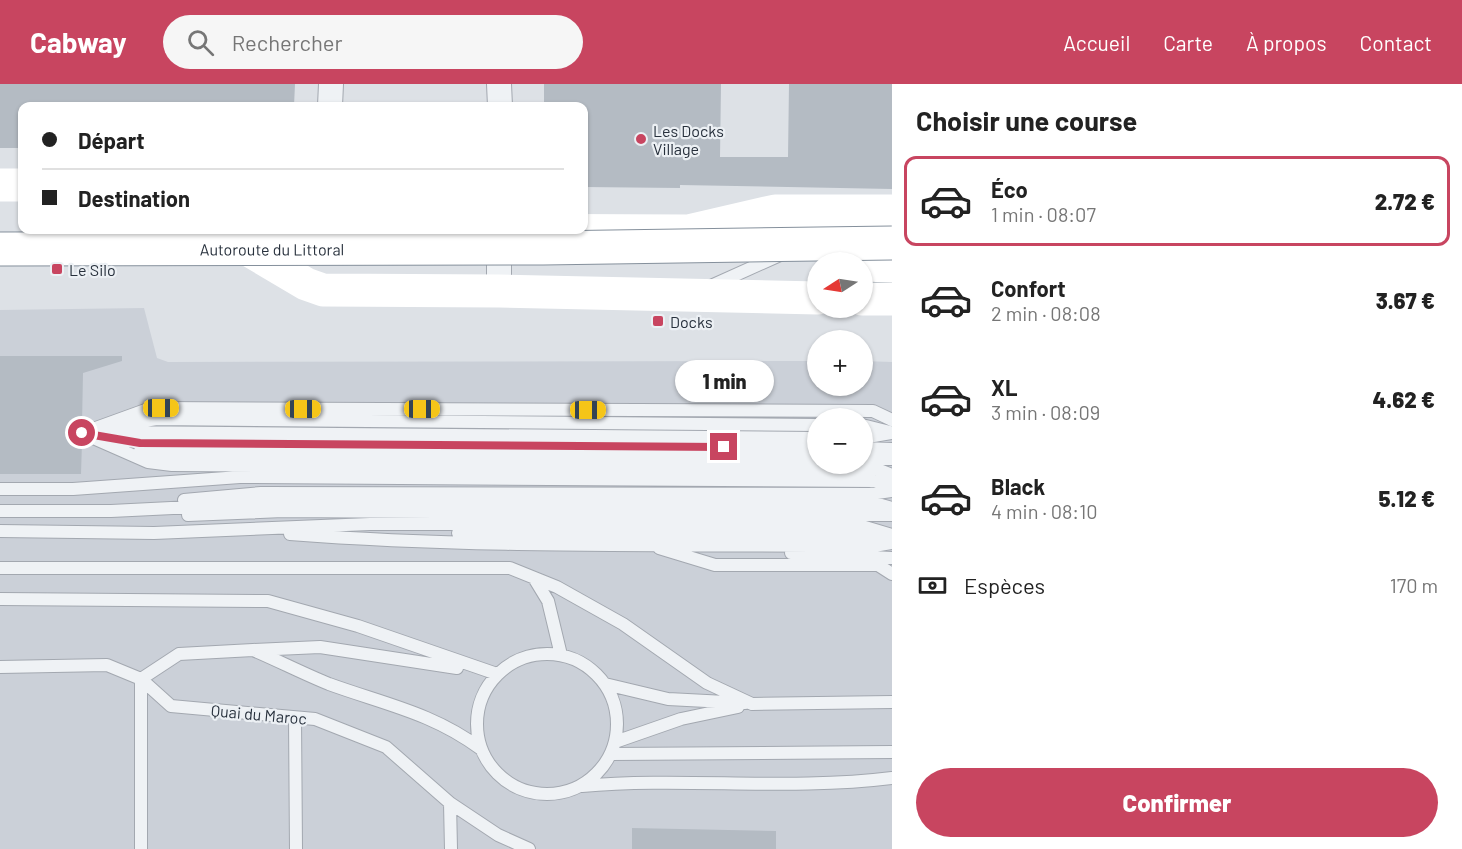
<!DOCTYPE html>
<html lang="fr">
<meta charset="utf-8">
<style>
:root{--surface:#fff;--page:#f6f6f6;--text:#222;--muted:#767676;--line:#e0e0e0;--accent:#c84560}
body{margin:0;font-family:Barlow,sans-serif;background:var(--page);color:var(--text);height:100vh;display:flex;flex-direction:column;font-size:22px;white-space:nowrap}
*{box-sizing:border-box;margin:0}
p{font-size:20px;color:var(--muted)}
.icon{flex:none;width:33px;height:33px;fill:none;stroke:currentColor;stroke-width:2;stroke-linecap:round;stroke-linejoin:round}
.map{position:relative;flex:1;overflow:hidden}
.details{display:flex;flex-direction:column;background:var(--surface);width:570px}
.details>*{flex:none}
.guide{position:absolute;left:18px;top:18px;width:570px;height:132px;border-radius:12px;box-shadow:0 2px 4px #0004;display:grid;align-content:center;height:132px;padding:0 24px;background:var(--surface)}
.needle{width:39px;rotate:258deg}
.tools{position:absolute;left:807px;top:168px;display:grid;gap:12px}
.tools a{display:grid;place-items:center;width:66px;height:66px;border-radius:50%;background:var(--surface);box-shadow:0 2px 4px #0004;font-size:30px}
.end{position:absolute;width:27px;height:27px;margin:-14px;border:8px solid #c84560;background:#fff;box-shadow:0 0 0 3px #fff}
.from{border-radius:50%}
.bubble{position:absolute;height:42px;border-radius:21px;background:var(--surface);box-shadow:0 2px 4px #0004;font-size:20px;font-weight:800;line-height:42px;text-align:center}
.car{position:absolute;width:18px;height:36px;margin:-18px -9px;border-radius:8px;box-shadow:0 0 4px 2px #0007;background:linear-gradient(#f5c518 24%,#345 0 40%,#f5c518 0 76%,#345 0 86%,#f5c518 0)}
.guide b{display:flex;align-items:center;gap:21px;height:57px;font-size:22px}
.guide b+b{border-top:2px solid var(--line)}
.guide i{width:15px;height:15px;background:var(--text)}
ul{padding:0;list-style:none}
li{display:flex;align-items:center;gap:18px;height:90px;margin:0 12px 9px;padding:0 12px;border:3px solid transparent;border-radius:12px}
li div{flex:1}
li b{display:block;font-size:22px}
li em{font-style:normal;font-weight:800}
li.selected{border-color:var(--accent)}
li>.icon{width:54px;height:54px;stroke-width:1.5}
h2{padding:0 24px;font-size:27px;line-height:72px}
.pay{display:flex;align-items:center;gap:15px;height:66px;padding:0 24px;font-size:22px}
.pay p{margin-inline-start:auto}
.cta{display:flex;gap:12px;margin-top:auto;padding:12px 24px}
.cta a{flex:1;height:69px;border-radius:36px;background:var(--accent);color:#fff;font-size:24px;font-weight:800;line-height:69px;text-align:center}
header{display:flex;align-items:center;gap:36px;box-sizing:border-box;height:84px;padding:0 30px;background:var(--accent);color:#fff}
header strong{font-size:28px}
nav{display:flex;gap:33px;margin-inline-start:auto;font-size:21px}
.search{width:420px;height:54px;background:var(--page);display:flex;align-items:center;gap:15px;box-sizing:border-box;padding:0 21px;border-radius:33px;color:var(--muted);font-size:22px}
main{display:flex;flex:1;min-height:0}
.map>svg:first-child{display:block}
.built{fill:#cbd0d8;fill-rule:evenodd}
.building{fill:#b4bbc3}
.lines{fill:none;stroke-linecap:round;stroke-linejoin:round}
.lane-casing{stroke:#a3a8b0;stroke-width:14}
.street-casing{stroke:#a3a8b0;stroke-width:26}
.highway-casing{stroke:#85909c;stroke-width:35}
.lane{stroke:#eff2f5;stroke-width:12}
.street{stroke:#eff2f5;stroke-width:24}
.secondary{stroke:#fff;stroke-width:33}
.highway{stroke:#fff;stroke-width:33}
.highway-bridge-casing{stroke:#85909c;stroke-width:35;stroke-linecap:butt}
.highway-bridge{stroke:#fff;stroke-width:33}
.route{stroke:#c84560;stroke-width:8}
.poi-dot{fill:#c84560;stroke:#ecf0f4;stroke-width:2}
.labels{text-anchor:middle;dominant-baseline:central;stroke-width:4.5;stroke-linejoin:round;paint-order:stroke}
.poi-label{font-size:16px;fill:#27303c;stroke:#ecf0f4;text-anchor:start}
.street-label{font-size:16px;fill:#27303c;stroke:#ecf0f4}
</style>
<header>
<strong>Cabway</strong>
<div class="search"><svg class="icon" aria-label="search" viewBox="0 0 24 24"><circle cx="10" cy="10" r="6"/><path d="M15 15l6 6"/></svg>Rechercher</div>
<nav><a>Accueil</a><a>Carte</a><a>À propos</a><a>Contact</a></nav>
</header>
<main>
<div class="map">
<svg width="892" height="765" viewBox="0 0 892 765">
<rect width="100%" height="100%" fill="#dde1e6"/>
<path class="built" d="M144,224L157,274L168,278L817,277L818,302H862L863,277L892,278V765H0V226ZM818,334H862V380H818Z"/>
<path class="building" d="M0,0H295L294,22H22V64H0Z
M544,0H721L720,73H788L789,0H892V105L680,101V104L584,103V22H544Z
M0,272H122V277L83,289L82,340L76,343L74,349L82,358L81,390H0Z
M632,744L776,747V765H632Z"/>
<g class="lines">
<defs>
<path id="lane" d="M711,202L780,171
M124,340L157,335L818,341
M862,341L890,348
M113,348L818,354
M82,349L148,378L172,381L877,385L892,391
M82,349L151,324L873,327L892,336
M101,351L139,359L818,364
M862,354L892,349
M862,364L892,365
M140,367L152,370L818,374
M862,374L892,375
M0,405H73L240,393L875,397L892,403
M184,416L261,409L870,410L892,407
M0,427H111L294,418L878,420L892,424
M188,431L283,427L892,431
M0,447L154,449L370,440H855L892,451
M458,449L878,450
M290,450C484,465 680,460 874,462L892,459
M659,464L715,481H878L892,490
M791,469L892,474
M0,484H510L557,503L623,540L707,599L752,620L892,618
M534,494L548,517L561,571
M0,515L268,517L358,542L497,590
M477 640a70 70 0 1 1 140 0a70 70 0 1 1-140 0Z
M0,583L107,581L141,595L179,570L253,566
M457,584L320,563L253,566C279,577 304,590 329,600C384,620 433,629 481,665
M141,595L171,622L315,635L386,663L450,719L498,751L529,765
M141,595V765
M605,600L668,615L745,619
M295,634L296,765
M615,658L681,635L738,623
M611,670L892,668
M582,702C685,693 789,707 892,694
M450,719L451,765"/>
<path id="street" d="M499,0L500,22
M330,22L331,0
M499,207V149"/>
<path id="highway" d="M862,181L892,182"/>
</defs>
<use href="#lane" class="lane-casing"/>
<use href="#street" class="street-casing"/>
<use href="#highway" class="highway-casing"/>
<use href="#lane" class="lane"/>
<use href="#street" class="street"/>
<path class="secondary" d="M0,101H22
M424,146L688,147L775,127H892
M235,158L306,200L323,206L499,207L818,214
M862,215H892"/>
<use href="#highway" class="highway"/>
<defs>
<g id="highway-bridge">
<path id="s1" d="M0,165L543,164L892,159"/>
</g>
</defs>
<use href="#highway-bridge" class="highway-bridge-casing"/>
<use href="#highway-bridge" class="highway-bridge"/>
</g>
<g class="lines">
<path class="route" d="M82,349L140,359L724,363"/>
</g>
<g class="poi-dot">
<circle cx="641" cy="55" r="6"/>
<rect x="51" y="179" width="12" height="12" rx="3"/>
<rect x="652" y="231" width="12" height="12" rx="3"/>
</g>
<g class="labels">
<g class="poi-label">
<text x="653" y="46">Les Docks<tspan x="653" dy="18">Village</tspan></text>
<text x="69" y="185">Le Silo</text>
<text x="670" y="237">Docks</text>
</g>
<g class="street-label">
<text stroke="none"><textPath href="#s1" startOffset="272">Autoroute du Littoral</textPath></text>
<text transform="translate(259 630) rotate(5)">Quai du Maroc</text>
</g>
</g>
</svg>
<div class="tools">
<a><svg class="needle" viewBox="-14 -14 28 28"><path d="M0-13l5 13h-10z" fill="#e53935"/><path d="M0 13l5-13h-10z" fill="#767676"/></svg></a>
<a>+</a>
<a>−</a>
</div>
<i class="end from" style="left:82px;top:349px"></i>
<i class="end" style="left:724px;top:363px"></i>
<div class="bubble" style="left:675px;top:276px;width:99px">1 min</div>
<i class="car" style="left:161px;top:324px;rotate:90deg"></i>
<i class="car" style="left:303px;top:325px;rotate:90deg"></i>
<i class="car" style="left:422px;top:325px;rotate:90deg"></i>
<i class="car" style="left:588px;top:326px;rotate:90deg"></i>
<div class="guide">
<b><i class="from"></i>Départ</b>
<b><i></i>Destination</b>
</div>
</div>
<section class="details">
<h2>Choisir une course</h2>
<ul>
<li class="selected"><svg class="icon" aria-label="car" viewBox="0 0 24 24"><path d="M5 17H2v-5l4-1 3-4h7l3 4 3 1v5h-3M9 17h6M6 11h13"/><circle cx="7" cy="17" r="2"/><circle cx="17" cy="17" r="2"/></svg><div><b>Éco</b><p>1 min · 08:07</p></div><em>2.72 €</em></li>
<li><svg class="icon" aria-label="car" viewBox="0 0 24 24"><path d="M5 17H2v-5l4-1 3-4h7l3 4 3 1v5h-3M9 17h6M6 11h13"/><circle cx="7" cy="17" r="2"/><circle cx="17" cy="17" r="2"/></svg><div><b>Confort</b><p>2 min · 08:08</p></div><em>3.67 €</em></li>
<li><svg class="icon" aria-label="car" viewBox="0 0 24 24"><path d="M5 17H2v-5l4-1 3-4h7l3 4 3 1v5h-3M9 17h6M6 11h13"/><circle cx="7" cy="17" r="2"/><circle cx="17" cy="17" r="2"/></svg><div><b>XL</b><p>3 min · 08:09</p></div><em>4.62 €</em></li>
<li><svg class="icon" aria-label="car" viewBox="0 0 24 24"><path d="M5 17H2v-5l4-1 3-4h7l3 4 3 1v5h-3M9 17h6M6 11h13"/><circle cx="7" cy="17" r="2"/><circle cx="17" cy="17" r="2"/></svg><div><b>Black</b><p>4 min · 08:10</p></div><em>5.12 €</em></li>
</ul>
<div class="pay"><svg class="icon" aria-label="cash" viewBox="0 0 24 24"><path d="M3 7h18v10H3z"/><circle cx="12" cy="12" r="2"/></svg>Espèces<p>170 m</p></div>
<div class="cta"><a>Confirmer</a></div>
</section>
</main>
